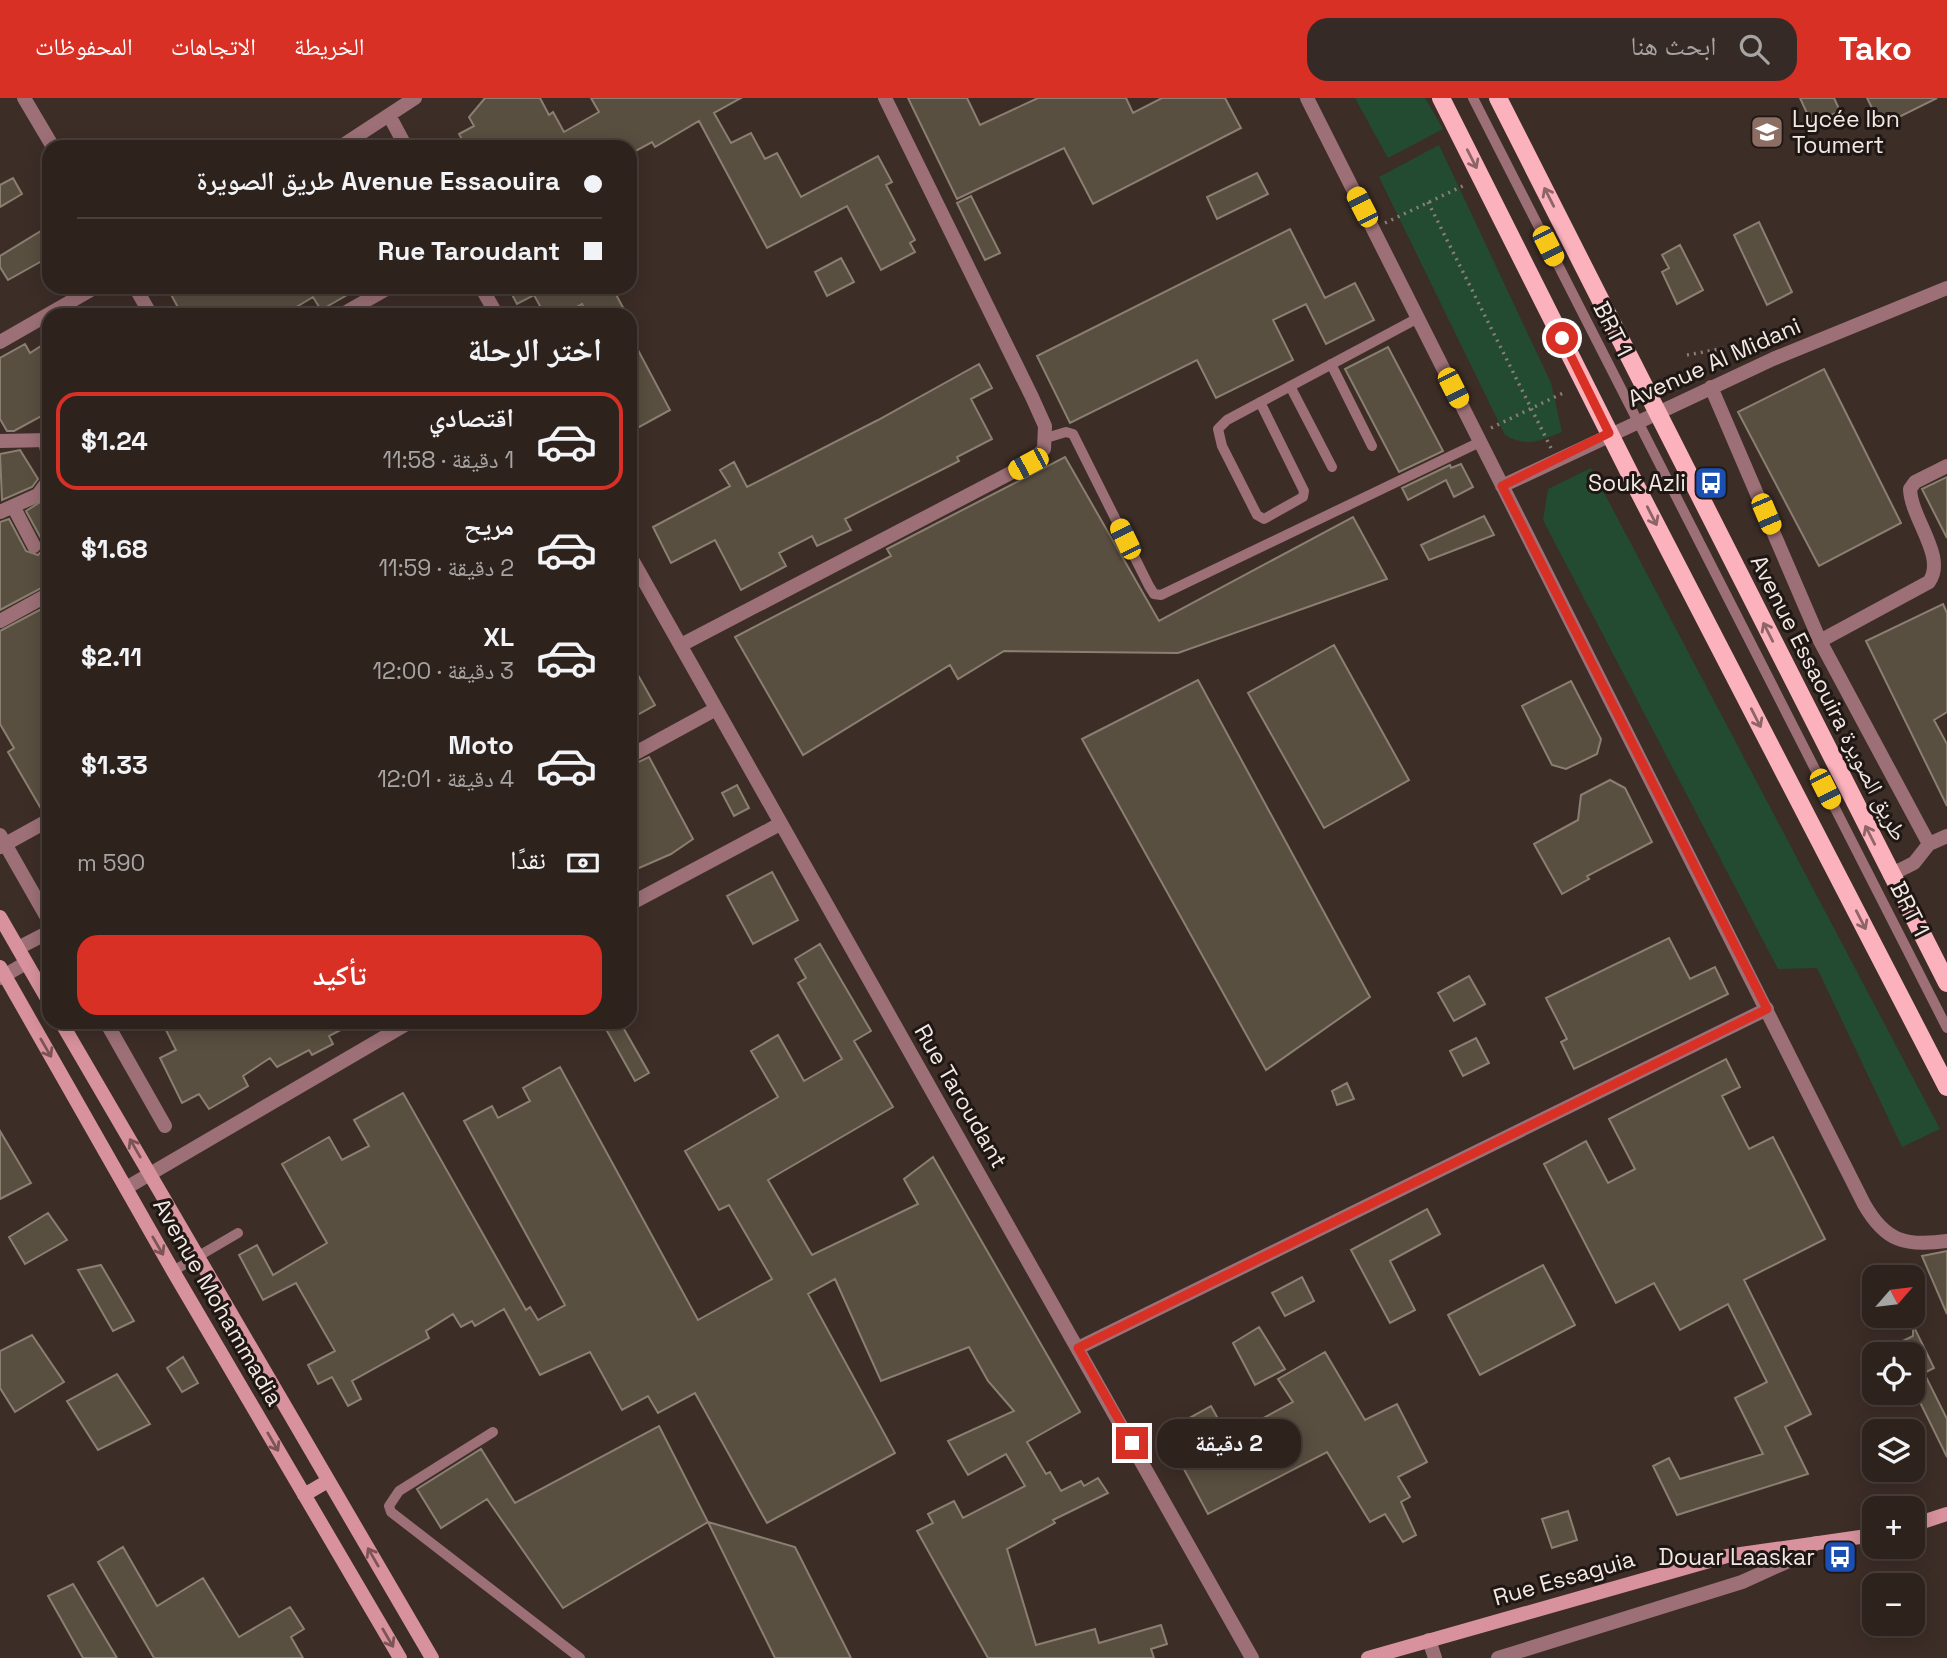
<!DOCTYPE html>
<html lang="ar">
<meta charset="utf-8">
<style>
:root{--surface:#2e221d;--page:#362a26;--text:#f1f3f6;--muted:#a7a4a4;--line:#493f3b;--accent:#d93025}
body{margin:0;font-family:"Space Grotesk","Noto Naskh Arabic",sans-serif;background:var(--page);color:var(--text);direction:rtl;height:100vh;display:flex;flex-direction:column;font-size:26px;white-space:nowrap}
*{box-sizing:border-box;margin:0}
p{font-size:23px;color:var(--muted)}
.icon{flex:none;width:38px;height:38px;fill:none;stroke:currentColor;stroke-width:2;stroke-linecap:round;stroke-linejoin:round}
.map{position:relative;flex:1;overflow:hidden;direction:ltr}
.drawer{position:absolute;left:42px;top:210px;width:595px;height:721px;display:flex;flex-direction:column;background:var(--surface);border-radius:21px;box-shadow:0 4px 18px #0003,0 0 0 2px var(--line);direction:rtl}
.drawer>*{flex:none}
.top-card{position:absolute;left:42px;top:42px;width:595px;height:154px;border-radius:21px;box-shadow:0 4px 18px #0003,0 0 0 2px var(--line);direction:rtl;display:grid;align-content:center;height:154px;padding:0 35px;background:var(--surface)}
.needle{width:46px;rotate:62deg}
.buttons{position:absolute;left:1862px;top:1167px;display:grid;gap:14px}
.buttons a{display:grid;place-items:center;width:63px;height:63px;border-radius:14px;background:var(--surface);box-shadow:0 4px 18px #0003,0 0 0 2px var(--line);font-size:35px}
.end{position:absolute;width:32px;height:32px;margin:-16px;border:9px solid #d93025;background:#fff;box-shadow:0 0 0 4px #fff}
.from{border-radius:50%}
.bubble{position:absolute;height:49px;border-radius:21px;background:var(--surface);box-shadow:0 4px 18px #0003,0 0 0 2px var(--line);font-size:23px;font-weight:700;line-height:49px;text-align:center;direction:rtl}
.car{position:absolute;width:21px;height:42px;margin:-21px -10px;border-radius:9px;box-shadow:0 0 5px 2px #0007;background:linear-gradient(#f5c518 24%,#345 0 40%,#f5c518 0 76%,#345 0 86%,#f5c518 0)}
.top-card b{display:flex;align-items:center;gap:24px;height:66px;font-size:26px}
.top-card b+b{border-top:2px solid var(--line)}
.top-card i{width:18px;height:18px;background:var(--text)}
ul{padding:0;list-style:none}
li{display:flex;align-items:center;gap:21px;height:98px;margin:0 14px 10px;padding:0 21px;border:4px solid transparent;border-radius:21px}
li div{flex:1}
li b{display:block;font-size:26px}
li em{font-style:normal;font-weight:700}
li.current{border-color:var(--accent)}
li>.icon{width:63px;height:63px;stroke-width:1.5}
h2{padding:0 35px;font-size:32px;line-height:84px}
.pay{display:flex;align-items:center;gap:18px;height:77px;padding:0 35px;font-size:26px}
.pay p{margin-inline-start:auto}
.cta{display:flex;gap:14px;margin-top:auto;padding:14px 35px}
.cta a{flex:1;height:80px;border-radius:21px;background:var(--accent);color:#fff;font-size:28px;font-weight:700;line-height:80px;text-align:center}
header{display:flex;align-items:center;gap:42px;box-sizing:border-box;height:98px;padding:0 35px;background:var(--accent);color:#fff}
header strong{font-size:33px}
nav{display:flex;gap:38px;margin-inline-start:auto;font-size:24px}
.search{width:490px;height:63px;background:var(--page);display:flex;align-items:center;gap:18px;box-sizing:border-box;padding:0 24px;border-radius:21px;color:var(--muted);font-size:26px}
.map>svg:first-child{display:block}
.green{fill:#224b31}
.building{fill:#594f40;stroke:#8a7f70;stroke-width:2}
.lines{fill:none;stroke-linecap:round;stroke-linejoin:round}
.path{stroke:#8b7d78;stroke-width:3.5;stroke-dasharray:2 5;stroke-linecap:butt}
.lane{stroke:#9c7076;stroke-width:10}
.street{stroke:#9c7076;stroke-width:14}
.secondary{stroke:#d8929d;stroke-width:14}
.primary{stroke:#fbb2bd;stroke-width:18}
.oneway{stroke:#8d6468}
.oneway2{stroke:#7c5458}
.route{stroke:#d93025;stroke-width:9}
.labels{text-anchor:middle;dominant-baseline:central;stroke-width:6;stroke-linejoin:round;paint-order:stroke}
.poi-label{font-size:23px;fill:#f3e8e4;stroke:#1f1714;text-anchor:end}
.street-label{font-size:23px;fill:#f3e8e4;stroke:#1f1714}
</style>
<header>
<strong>Tako</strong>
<div class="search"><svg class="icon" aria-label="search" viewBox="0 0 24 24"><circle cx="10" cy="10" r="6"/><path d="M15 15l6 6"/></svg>ابحث هنا</div>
<nav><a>الخريطة</a><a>الاتجاهات</a><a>المحفوظات</a></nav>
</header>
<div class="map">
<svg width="1947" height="1560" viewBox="0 0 1947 1560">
<rect width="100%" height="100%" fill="#3d2d27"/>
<path class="green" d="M1355,0H1425L1443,31L1388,60Z
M1439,47L1551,285L1562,334C1538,343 1529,350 1505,337L1379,79Z
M1591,370L1940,1031L1902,1049L1817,870L1778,871L1543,422L1548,391Z"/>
<path class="building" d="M485,0H540L549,17L553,14L564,34L599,14L591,0H741L714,15L731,45L751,35L765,61L777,55L801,99L878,58L892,84L886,87L915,142L910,145L915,154L881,172L847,108L767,150L699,23L655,49L652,44L630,56V49H466L459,36L474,28L469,19Z
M908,0H967L980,27L1038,0H1126L1133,15L1162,0H1225L1241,30L1093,106L1064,50L957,101Z
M1800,0H1834L1840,13L1812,26Z
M1867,0H1937L1881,28Z
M1257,75L1268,96L1217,121L1207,99Z
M13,80L22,96L0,109V87Z
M971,98L1000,155L985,162L957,105Z
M1759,124L1792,194L1767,207L1734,137Z
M49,128V159L8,182L0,169V158Z
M1290,131L1325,200L1355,185L1374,222L1326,246L1306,206L1273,222L1293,262L1216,300L1197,262L1070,325L1037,258Z
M1680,147L1703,192L1677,206L1662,174L1669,170L1662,157Z
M841,160L854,184L827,198L815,174Z
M167,189H361L321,212L313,199L283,217H182Z
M508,189H612L627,217H587L582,206L568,214L566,211L556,217H545L534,197L517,206Z
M630,237L670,312L630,334Z
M25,246L30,255L41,248L49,262V314L14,333H7L0,321V260Z
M1388,249L1443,353L1399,374L1345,271Z
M979,266L992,290L971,301L992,341L957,359L959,363L845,421L851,432L817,448L812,438L779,455L786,468L741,492L715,442L671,465L653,429L730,388L720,372L734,364L747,389L878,322Z
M1824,271L1901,425L1819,468L1738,314Z
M20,352L38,381L32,389L2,402L0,356Z
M1065,359L1159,523L1353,419L1387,481L1178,555L1004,553L958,581L950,567L803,657L735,539L891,458L887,451Z
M1461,366L1473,389L1454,399L1446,382L1408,402L1402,390L1450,367L1451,370Z
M1947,379V440L1922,391Z
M48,399L49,486L0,512V424L9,421L26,453L38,457L42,453L43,444L26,413Z
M1484,418L1494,437L1429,462L1421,447Z
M1943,506L1947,515V614L1934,622L1947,646V708L1866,543Z
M49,507V712L43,714L8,654L14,650L0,626V533Z
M1334,547L1409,682L1324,730L1248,595Z
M630,563L655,607L630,621Z
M1198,582L1370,899L1266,972L1082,641Z
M1571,583L1601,641L1597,656L1566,671L1552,667L1522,608Z
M649,659L693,741L671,756L630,774V668Z
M1610,682L1625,690L1652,744L1587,778L1589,781L1562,796L1534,746L1578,722L1581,697Z
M737,687L749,710L734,718L722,695Z
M772,774L798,822L753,846L727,798Z
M1669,840L1690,881L1715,869L1728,896L1574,971L1561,944L1567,941L1546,900Z
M820,846L871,933L854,943L893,1009L768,1082L812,1157L918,1106L904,1081L933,1059L1080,1314L1027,1344L1046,1376L1050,1374L1061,1393L1081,1383L1084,1388L1098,1380L1108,1395L1053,1422L1055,1425L1007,1451L1036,1547L1095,1531L1099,1545L1161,1527L1167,1546L1151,1551L1154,1560H988L917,1433L933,1425L928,1416L954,1403L963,1420L1025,1388L1006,1356L968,1377L948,1343L1014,1313L988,1283L969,1249L881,1283L835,1181L808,1196L895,1355L767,1425L695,1295L658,1315L648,1298L622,1312L590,1254L540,1277L504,1211L475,1228L472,1223L461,1229L453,1216L426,1233L429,1240L352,1283L361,1301L348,1308L332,1279L318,1286L308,1267L335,1253L296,1185L263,1202L239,1157L257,1147L273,1177L327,1145L282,1066L329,1039L342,1062L369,1048L354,1022L403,995L526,1212L530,1209L538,1222L565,1207L464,1023L492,1008L498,1020L530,1003L523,990L560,969L698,1222L772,1181L729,1107L719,1112L685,1053L778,999L751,953L778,937L804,983L842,961L798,885L806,880L795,861Z
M1469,878L1485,906L1454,923L1438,895Z
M162,924H356L329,938L333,946L312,957L309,952L277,969L270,960L243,978L248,988L209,1011L199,996L182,1005L160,960L176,952Z
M602,924H620L649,975L635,983Z
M1476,940L1489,965L1463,978L1450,953Z
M1726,961L1740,989L1722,998L1749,1051L1773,1039L1825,1141L1744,1182L1811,1316L1785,1329L1808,1376L1677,1417L1653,1368L1669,1360L1680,1381L1763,1356L1735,1300L1767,1284L1728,1206L1680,1232L1654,1185L1616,1205L1544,1066L1586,1043L1608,1085L1635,1071L1609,1021Z
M1347,985L1354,1001L1337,1007L1332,993Z
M0,1033L31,1085L0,1101Z
M1427,1111L1440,1136L1390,1163L1415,1212L1390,1225L1351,1152Z
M48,1115L67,1142L25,1166L9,1139Z
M1947,1153V1216L1922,1158Z
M101,1167L134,1223L113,1233L78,1172Z
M1543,1167L1575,1227L1480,1277L1448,1217Z
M1302,1179L1314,1203L1285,1218L1272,1195Z
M1913,1227L1934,1270L1924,1275L1947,1321V1359L1913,1290V1256H1876L1913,1238Z
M1259,1229L1285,1271L1255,1287L1233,1245Z
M32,1237L64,1284L15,1314L0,1290V1253Z
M1325,1254L1365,1322L1397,1306L1427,1364L1398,1379L1410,1399L1401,1404L1416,1437L1403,1444L1385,1416L1370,1424L1327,1354L1208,1416L1164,1334L1211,1308L1228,1339L1293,1304L1278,1281Z
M183,1259L198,1285L182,1294L167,1270Z
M117,1276L150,1326L98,1352L67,1303Z
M659,1328L708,1424L563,1510L487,1401L441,1430L417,1391L481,1351L515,1405Z
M1568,1413L1577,1442L1552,1450L1542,1421Z
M708,1424L795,1449L851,1560H775Z
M123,1449L157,1508L203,1480L239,1539L290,1509L304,1531L291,1539L303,1560H154L98,1464Z
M73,1486L117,1560H83L48,1498Z"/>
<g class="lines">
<path class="path" d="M1428,104L1551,350
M1385,125L1467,86
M1687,257L1747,246L1757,250
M1491,330L1563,295"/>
<path class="lane" d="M1473,0L1947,930
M1331,266L1372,348
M1290,288L1332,369
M1260,304L1304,393L1303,399L1264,421L1257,417L1222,348L1218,331L1227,322L1418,220
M1046,340L1066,334L1073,336L1149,488L1154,496L1161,497L1480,344
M173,1173L238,1135
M493,1334L399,1393L389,1408L391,1414L580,1560"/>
<path class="street" d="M24,0L53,49
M1307,0L1864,1106C1885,1143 1905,1149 1947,1143
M390,19L406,49
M340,49L415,0
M135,189L151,217
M481,189L497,217
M341,217L390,189
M0,244L96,189
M1711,289L1820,543L1929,746L1914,765L1890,777
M0,343L49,342
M45,343L49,363
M1502,388L1773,261L1947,190
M13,408L34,448
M0,414L38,397L49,382
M630,458L1252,1560
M0,523L49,496
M1820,543L1929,484C1947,459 1911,421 1910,391L1915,384L1947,368
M681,547L1028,366L1044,351L1045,328L1032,299L885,0
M630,658L716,611
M0,737L49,823
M1929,746L1947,738
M0,749L49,722
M630,806L780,726
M18,850L49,834
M0,880L26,865
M106,924L165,1028
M126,1090L410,924
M1078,1250L1767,911
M1429,1542L1435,1560
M1498,1560L1742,1484L1802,1457L1816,1445"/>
<path class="secondary" d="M0,819L49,904
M0,869L173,1173L400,1560
M61,924L432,1560
M304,1397L328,1383
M1913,1427L1947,1416
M1368,1560L1727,1458L1874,1437"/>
<path class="primary" d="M1441,0L1638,392L1947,989
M1498,0L1947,885"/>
</g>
<defs><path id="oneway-shaft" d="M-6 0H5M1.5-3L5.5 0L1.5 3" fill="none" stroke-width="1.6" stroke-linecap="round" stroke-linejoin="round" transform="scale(1.75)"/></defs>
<g class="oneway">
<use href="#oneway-shaft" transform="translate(1472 61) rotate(63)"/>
<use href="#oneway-shaft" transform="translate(1549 99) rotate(-117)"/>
<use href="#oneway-shaft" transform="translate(1652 418) rotate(63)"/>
<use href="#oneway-shaft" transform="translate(1768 534) rotate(-117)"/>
<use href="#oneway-shaft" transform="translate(1756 620) rotate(63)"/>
<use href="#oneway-shaft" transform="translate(1870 737) rotate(-117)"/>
<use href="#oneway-shaft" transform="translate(1861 822) rotate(63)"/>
</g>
<g class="oneway2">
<use href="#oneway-shaft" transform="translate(46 950) rotate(60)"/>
<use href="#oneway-shaft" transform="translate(135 1050) rotate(-120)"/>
<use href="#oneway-shaft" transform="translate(158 1148) rotate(60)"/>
<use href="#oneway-shaft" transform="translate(273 1344) rotate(60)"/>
<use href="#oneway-shaft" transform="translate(373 1459) rotate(-120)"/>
<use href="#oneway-shaft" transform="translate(388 1540) rotate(60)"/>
</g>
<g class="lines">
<path class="route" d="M1132,1345L1078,1250L1767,911L1502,388L1609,335L1562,240"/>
</g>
<defs>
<symbol id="school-square" viewBox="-11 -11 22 22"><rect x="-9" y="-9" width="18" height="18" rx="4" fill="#8d6e63" stroke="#1f1714"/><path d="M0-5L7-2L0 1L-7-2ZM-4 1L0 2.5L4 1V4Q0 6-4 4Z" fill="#fff"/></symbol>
<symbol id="bus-square" viewBox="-11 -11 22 22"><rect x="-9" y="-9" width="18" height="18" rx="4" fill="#1a4fb4" stroke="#1f1714"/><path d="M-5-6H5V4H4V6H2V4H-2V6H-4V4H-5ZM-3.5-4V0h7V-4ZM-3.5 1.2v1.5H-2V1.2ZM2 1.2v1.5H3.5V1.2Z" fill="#fff"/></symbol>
</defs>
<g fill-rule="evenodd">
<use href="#school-square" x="1748" y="15" width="38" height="38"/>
<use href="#bus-square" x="1692" y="366" width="38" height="38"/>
<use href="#bus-square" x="1821" y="1440" width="38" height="38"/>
</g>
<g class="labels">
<g class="poi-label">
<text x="1792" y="21" text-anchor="start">Lycée Ibn<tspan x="1792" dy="26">Toumert</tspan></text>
<text x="1686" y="385">Souk Azli</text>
<text x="1815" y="1459">Douar Laaskar</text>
</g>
<g class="street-label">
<text transform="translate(1613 231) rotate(63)">BRT 1</text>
<text transform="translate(1714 264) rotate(-24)">Avenue Al Midani</text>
<text transform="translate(1829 600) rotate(63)">Avenue Essaouira طريق الصويرة</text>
<text transform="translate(1910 811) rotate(63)">BRT 1</text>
<text transform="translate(961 998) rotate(60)">Rue Taroudant</text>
<text transform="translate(218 1204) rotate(60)">Avenue Mohammadia</text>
<text transform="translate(1564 1480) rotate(-16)">Rue Essaguia</text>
</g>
</g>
</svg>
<div class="buttons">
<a><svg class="needle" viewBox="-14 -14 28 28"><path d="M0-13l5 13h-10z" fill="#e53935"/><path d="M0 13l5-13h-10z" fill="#a7a4a4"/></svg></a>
<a><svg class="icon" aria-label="locate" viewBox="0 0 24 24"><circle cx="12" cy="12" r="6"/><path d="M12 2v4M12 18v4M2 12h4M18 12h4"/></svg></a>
<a><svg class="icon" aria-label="layers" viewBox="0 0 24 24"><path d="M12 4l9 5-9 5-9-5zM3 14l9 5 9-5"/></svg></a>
<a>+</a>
<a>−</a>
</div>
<i class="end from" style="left:1562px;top:240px"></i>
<i class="end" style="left:1132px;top:1345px"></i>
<div class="bubble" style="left:1157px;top:1321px;width:144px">2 دقيقة</div>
<i class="car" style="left:1362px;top:109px;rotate:333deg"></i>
<i class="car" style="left:1548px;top:148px;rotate:153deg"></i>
<i class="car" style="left:1453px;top:290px;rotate:153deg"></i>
<i class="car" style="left:1028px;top:366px;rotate:242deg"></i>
<i class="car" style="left:1766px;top:416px;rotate:157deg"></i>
<i class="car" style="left:1125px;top:441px;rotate:334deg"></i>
<i class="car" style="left:1825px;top:691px;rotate:153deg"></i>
<div class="top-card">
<b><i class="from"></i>Avenue Essaouira طريق الصويرة</b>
<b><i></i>Rue Taroudant</b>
</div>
<section class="drawer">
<h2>اختر الرحلة</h2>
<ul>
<li class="current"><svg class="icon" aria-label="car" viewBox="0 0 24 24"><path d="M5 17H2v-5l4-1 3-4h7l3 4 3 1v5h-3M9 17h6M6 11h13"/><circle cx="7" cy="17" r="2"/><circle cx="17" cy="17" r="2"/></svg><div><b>اقتصادي</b><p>1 دقيقة · 11:58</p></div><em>$1.24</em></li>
<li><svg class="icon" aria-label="car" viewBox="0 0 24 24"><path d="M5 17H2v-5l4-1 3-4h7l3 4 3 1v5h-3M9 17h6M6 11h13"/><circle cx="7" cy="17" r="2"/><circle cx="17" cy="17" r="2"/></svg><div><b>مريح</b><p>2 دقيقة · 11:59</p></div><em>$1.68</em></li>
<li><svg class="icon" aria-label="car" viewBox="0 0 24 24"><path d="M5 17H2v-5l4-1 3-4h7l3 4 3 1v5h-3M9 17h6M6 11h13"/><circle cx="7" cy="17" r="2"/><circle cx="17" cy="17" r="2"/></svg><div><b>XL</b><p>3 دقيقة · 12:00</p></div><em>$2.11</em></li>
<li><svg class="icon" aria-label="car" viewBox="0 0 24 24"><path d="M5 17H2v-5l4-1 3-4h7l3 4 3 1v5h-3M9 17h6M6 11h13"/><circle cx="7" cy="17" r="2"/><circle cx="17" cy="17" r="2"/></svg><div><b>Moto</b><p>4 دقيقة · 12:01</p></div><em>$1.33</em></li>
</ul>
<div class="pay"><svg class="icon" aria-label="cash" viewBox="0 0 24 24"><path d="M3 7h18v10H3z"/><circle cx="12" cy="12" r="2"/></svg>نقدًا<p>590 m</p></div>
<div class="cta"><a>تأكيد</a></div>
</section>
</div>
